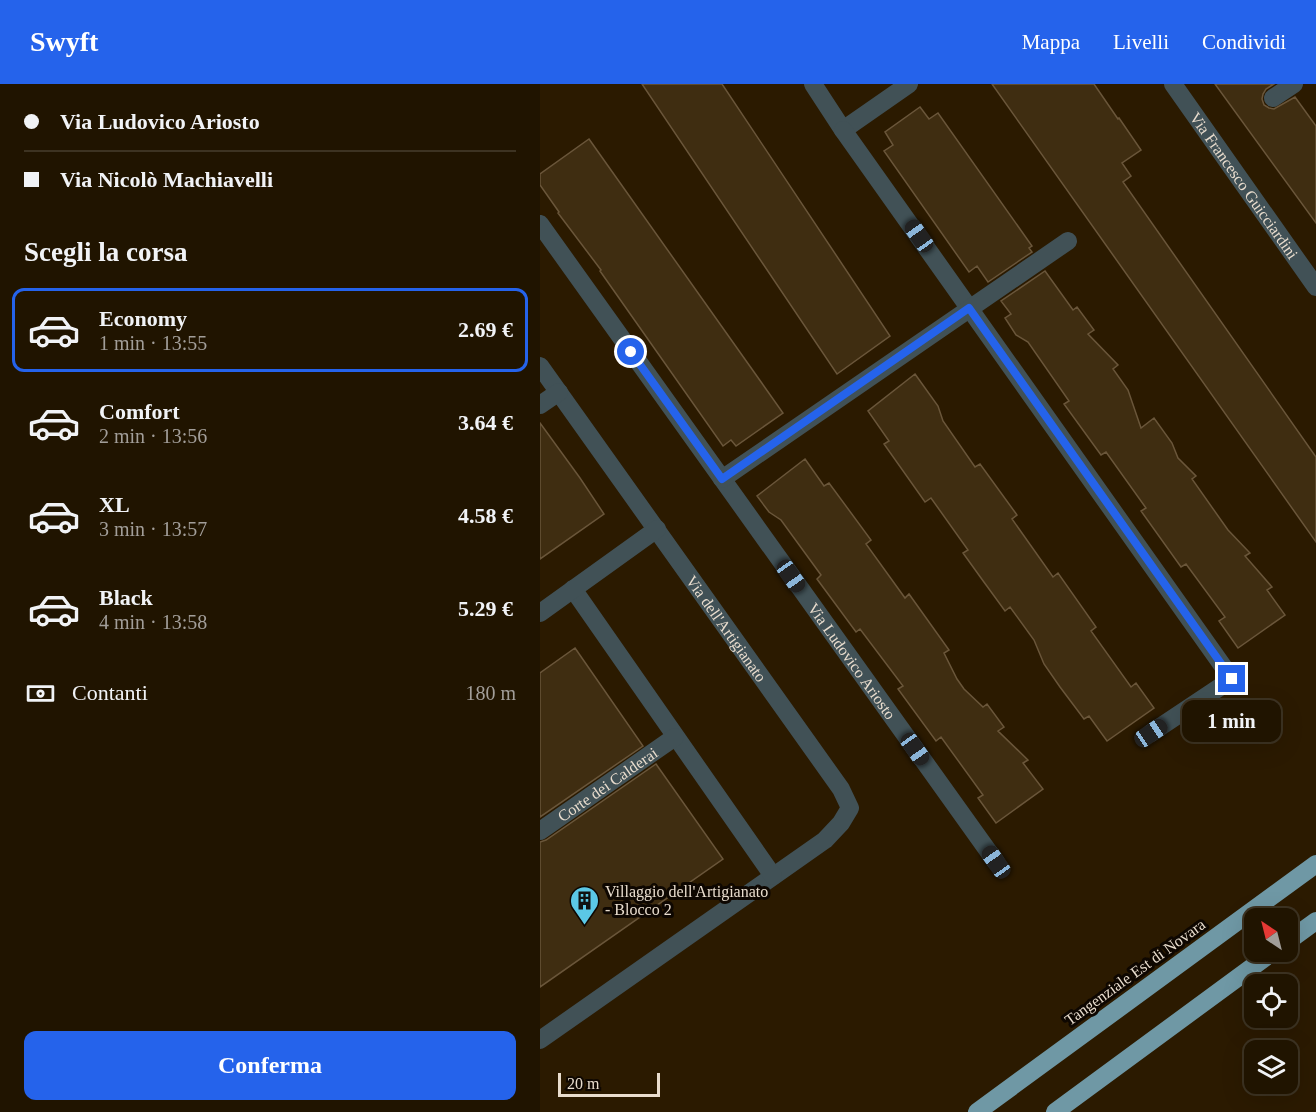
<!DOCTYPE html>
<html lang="it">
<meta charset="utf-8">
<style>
:root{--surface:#201400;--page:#281d0a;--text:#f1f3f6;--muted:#a29e99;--line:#3d3322;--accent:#2563eb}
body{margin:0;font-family:Georgia,serif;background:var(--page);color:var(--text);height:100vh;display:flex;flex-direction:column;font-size:22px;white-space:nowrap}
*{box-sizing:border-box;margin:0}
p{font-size:20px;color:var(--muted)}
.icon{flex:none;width:33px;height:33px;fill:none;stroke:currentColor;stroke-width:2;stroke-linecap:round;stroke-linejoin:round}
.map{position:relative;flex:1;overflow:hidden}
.side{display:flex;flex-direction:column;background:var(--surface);width:540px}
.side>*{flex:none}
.top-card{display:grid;align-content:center;height:132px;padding:0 24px;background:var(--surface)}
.needle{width:39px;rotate:325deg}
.controls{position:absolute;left:704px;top:824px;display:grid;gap:12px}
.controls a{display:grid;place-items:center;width:54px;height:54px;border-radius:12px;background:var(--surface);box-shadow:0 6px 24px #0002,0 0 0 2px var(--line);font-size:30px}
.scale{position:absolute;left:18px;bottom:15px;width:102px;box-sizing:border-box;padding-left:6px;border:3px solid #e9ddce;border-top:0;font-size:16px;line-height:21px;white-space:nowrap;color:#e9ddce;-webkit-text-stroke:4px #0e0701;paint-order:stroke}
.end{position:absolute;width:27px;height:27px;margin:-14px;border:8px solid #2563eb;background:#fff;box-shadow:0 0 0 3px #fff}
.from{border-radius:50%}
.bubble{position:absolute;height:42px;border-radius:12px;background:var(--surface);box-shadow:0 6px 24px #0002,0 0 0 2px var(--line);font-size:20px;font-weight:600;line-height:42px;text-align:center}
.car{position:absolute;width:18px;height:36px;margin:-18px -9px;border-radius:8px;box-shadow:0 0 4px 2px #0007;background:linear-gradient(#222 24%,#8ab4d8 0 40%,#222 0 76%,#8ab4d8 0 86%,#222 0)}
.top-card b{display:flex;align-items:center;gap:21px;height:57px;font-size:22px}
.top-card b+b{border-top:2px solid var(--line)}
.top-card i{width:15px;height:15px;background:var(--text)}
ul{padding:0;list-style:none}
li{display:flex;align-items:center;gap:18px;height:84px;margin:0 12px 9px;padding:0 12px;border:3px solid transparent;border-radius:12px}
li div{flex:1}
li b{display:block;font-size:22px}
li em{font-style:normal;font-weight:600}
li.selected{border-color:var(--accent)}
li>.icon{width:54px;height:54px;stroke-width:1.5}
h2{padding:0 24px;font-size:27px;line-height:72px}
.pay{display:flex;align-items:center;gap:15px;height:66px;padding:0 24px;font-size:22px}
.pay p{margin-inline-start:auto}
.button{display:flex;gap:12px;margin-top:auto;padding:12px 24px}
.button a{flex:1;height:69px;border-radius:12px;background:var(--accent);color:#fff;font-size:24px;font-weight:600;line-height:69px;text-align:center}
header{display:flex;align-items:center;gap:36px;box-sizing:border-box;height:84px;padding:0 30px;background:var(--accent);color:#fff}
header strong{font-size:28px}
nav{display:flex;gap:33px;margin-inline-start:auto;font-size:21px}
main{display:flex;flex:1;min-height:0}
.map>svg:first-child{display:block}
.building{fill:#3f2d11;stroke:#6a563a;stroke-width:1.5}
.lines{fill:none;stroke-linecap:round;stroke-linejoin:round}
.minor{stroke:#415156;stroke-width:18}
.highway{stroke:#6f98a5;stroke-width:18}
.route{stroke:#2563eb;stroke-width:8}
.labels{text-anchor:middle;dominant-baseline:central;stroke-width:6;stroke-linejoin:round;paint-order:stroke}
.street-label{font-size:16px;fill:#e9ddce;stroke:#0e0701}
.poi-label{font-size:16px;fill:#e9ddce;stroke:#0e0701;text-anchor:start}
</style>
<header>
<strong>Swyft</strong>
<nav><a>Mappa</a><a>Livelli</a><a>Condividi</a></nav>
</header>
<main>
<section class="side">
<div class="top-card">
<b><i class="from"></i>Via Ludovico Ariosto</b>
<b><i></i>Via Nicolò Machiavelli</b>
</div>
<h2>Scegli la corsa</h2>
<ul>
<li class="selected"><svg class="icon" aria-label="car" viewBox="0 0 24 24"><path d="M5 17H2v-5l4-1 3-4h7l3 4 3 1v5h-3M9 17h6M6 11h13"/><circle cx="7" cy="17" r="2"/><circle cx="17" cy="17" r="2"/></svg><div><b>Economy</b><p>1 min · 13:55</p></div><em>2.69 €</em></li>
<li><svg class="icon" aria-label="car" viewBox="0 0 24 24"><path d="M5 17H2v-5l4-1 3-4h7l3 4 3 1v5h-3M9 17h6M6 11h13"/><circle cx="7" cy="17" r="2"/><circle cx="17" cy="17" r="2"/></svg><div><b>Comfort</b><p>2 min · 13:56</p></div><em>3.64 €</em></li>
<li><svg class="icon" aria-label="car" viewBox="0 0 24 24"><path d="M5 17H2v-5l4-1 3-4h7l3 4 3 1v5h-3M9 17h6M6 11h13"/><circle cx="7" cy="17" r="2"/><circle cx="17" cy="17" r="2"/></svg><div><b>XL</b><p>3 min · 13:57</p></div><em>4.58 €</em></li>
<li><svg class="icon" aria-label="car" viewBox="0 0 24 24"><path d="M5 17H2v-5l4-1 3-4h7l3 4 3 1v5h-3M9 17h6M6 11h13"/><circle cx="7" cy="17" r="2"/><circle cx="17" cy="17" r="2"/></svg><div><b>Black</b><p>4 min · 13:58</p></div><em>5.29 €</em></li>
</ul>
<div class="pay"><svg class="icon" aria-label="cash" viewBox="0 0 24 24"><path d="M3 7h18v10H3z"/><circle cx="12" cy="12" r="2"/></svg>Contanti<p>180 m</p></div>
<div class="button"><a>Conferma</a></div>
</section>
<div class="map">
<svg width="776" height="1028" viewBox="0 0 776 1028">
<rect width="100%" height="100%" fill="#2b1a00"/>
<path class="building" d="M102,0H182L350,252L297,290Z
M452,0H554L578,35L579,34L601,66L582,79L591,92L583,98L776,373V458Z
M675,0H734L726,5L723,10L722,15L724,21L729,24L734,25L755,13L776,42V139Z
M380,23L389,35L398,29L492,162L489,164L492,168L448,198L437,182L429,188L344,67L353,61L345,48Z
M49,55L243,329L196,362L191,356L183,362L60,187L61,186L18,129L19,128L0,101V90Z
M505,187L533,226L537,223L554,246L548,250L578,281L573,285L588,306L601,344L614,334L632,359L638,374L656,392L652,395L688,446L710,469L705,472L732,503L727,506L745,531L698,564L679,537L685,533L646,480L641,483L601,427L606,424L566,368L561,371L524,320L529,317L488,258L476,251L465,234L471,230L461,217Z
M375,290L398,322L403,337L435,383L440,380L477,431L472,435L513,493L518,489L556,543L551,547L591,603L596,599L614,624L567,657L549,632L544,635L520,603L504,580L494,556L470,523L465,527L441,494L423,469L428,466L391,414L385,418L344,360L349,357L328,327Z
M0,339L40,394L64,430L0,475Z
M265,375L284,402L289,399L331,456L326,460L365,514L369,510L409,566L404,569L417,595L424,605L443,623L447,620L464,643L458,647L488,676L483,679L503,705L456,739L438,714L443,711L401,653L396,657L358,605L363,602L320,545L316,548L277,495L281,491L241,436L229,428L217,412Z
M35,564L103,662L0,733V589Z
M116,680L183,775L0,903V758L6,756Z"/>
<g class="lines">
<g class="minor">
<path d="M273,0L303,46L369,0"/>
<path id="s1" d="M633,0L776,203"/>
<path d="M733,14L754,0"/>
<path d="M303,46L692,595L611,649"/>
<path id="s2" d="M0,140L456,778"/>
<path id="s3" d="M0,282L301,705L310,724L301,739L285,756L0,956"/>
<path d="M0,321L19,308"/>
<path d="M182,395L528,157"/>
<path d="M33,505L233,792"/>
<path d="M0,529L117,445"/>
<path id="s4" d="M0,747L135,653"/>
</g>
<path class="highway" d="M747,858L776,837
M437,1028L776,780
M515,1028L734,867"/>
</g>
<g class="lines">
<path class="route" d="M91,268L182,395L429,224L692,595"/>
</g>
<defs>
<symbol id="building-pin" viewBox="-11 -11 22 30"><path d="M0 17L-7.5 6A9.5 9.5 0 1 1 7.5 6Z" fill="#5bc8e6" stroke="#0e0701"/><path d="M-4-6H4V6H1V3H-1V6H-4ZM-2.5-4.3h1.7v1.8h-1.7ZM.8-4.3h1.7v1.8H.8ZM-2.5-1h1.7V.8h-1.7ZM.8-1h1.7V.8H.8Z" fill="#111"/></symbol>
</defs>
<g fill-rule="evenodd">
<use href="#building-pin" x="28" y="800" width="33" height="45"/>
</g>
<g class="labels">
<g class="street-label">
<text stroke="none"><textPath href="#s1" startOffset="124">Via Francesco Guicciardini</textPath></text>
<text stroke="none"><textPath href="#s3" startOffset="322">Via dell'Artigianato</textPath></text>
<text stroke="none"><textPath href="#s2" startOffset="537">Via Ludovico Ariosto</textPath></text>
<text stroke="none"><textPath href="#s4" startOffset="82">Corte dei Calderai</textPath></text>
<text transform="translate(595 888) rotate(-36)">Tangenziale Est di Novara</text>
</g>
<g class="poi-label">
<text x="65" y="807">Villaggio dell'Artigianato<tspan x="65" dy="18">- Blocco 2</tspan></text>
</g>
</g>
</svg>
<div class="controls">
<a><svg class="needle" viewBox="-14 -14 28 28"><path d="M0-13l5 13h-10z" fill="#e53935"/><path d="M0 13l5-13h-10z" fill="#a29e99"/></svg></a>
<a><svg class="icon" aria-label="locate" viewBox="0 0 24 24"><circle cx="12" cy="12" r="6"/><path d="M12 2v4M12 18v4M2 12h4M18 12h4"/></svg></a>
<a><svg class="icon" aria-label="layers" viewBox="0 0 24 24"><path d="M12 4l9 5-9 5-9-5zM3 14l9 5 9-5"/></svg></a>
</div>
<div class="scale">20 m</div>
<i class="end from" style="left:91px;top:268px"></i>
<i class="end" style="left:692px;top:595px"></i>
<div class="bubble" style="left:642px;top:616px;width:99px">1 min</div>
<i class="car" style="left:379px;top:152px;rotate:325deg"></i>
<i class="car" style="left:251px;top:492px;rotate:145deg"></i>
<i class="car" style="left:611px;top:649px;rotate:56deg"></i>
<i class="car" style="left:375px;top:665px;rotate:145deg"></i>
<i class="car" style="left:456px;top:778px;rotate:325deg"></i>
</div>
</main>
